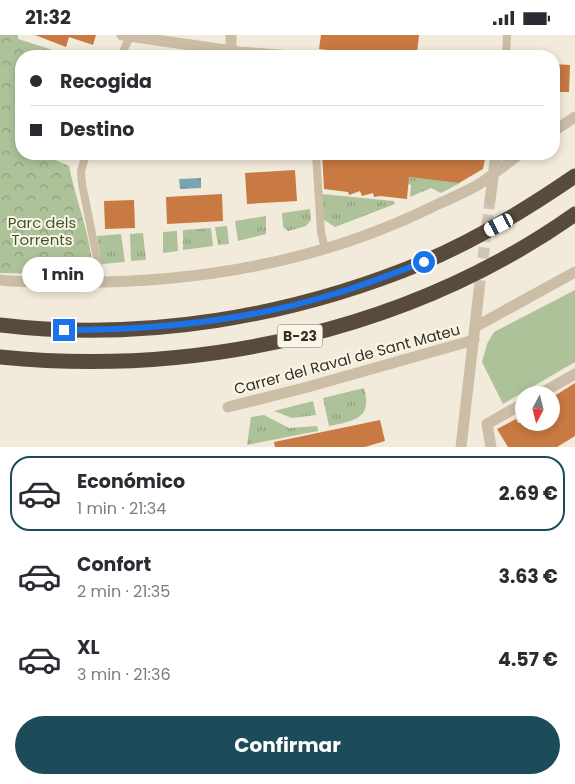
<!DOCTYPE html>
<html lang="es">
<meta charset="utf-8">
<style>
:root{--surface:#fff;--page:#f7f7f7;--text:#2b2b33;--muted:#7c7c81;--line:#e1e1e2;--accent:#1c4b5a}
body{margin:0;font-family:Poppins,sans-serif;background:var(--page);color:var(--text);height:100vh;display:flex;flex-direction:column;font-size:19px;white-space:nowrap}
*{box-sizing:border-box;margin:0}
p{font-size:16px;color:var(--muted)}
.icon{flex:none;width:28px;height:28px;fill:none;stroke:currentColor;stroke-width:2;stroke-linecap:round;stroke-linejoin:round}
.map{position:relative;height:412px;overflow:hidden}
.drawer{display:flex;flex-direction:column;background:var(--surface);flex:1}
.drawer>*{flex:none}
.banner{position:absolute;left:15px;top:15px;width:545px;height:110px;border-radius:20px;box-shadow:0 2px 8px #0003;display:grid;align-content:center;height:110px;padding:0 15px;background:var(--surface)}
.needle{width:32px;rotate:187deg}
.controls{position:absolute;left:515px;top:351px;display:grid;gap:10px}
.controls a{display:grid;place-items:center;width:45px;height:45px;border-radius:50%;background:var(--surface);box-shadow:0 2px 8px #0003;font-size:25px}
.end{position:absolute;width:22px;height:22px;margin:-11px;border:6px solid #1a73e8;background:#fff;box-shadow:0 0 0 2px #fff}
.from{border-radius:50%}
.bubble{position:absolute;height:35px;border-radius:18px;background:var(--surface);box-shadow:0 2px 8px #0003;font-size:16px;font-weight:700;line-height:35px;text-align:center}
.car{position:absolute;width:15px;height:30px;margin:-15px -8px;border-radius:6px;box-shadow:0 0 4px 1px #0007;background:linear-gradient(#fff 24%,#345 0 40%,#fff 0 76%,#345 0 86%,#fff 0)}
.banner b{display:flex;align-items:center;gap:18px;height:48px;font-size:19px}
.banner b+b{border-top:1px solid var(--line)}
.banner i{width:12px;height:12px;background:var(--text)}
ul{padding:9px 0 0;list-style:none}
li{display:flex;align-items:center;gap:15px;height:75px;margin:0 10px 8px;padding:0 5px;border:2px solid transparent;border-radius:20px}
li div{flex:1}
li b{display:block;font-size:19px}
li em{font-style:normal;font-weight:700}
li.selected{border-color:var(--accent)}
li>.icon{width:45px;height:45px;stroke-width:1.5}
.button{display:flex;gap:10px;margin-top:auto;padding:10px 15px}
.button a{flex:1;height:58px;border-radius:30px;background:var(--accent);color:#fff;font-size:20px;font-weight:700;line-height:58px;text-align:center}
.status{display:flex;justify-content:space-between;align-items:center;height:35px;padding:0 25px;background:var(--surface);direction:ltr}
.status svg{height:14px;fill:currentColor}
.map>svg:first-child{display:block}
.grass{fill:url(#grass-tufts)}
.forest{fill:url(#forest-crowns)}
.garden{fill:#aec29a}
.water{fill:url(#water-ripples)}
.building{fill:#c97942}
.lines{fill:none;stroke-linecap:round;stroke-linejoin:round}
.minor-tunnel{stroke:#cdc5b7;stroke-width:11;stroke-dasharray:11 5.5;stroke-linecap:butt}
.pedestrian{stroke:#cbbda6;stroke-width:8}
.minor{stroke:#cbbda6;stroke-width:11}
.motorway{stroke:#584b3e;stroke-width:15}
.route{stroke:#1a73e8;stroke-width:6}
.labels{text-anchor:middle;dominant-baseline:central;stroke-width:4;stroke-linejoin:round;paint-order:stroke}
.shield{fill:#faf5e7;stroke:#726a61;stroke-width:1}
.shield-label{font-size:14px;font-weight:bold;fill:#372f27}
.park-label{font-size:15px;fill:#3f562a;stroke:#faf5e7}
.street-label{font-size:15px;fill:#372f27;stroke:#faf5e7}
</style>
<div class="status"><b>21:32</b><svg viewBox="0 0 49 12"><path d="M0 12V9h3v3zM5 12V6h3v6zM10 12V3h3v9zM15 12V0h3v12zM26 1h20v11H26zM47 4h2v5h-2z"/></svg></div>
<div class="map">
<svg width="575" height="412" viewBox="0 0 575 412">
<defs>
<pattern id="grass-tufts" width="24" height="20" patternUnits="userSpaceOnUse" patternTransform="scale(1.25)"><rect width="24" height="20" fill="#aec29a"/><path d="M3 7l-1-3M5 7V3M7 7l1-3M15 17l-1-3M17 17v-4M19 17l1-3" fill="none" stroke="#8e9e7e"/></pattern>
<pattern id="forest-crowns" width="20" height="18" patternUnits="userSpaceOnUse" patternTransform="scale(1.25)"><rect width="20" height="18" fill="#aec29a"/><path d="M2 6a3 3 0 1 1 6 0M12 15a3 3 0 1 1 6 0" fill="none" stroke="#8e9e7e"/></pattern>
<pattern id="water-ripples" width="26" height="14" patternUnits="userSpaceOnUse" patternTransform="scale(1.25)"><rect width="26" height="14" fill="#79a5b0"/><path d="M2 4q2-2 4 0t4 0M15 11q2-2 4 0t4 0" fill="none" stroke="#64878f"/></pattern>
</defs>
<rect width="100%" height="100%" fill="#f2ebdb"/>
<path class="grass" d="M409,142L460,148L441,158L431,153L410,162L411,150L408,149Z
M322,159L394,166L395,169L335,192L323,184Z
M310,174L311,185L306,191L288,196L283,192L282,178Z
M266,181V199L238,206L235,186Z
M227,191L229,209L218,210L215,192Z
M211,193L213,211L183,215V195Z
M177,196L178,216L163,218V197Z
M143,198L146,225L131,226L130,199Z
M121,199L125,227L102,229L97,201Z
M364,353C373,384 354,386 329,391L323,363Z
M313,366L316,380L292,383L274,376Z
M264,380L289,393L317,391L318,396L247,410L251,382Z"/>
<path class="forest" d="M0,0H18V4L56,16V21H21V119H55L53,124L69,131C76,167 92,203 93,240L0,238Z"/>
<path class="garden" d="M575,255V327L503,369L482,327L487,309L494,297Z"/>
<path class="water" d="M201,143V153L180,154L179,144Z"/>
<path class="building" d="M35,0H96L93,10L69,2L66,12Z
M321,0H419L417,18H411L410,21H383L319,14Z
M554,29L570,30L569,57H554Z
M322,119H486L483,134L459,148L409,142L407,164L380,161L374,162L373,158L362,161L360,156L349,160L348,157L324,154Z
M295,135L297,166L247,169L245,138Z
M222,159L223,186L167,189L166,162Z
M134,165L135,193L105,194L104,166Z
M575,348V401L557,412H508L497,394L516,384L518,388H551V363Z
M380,385L385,406L365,412H275L274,407Z"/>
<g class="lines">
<path class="minor-tunnel" d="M479,256L490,165"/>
<path class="pedestrian" d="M121,21L130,1
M506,21L507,0
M86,119L81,136L82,149L102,248
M316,119L321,197L325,214"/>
<path class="minor" d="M122,0L239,17L292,21
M231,15V0
M554,96L575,82
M490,165L496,119
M0,245C21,248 43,246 65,247C191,249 315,229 430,173C446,165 465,158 481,148C494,139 507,128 520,119
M475,292L575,237
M538,360L575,339
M228,372L304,353L474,305
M461,412L479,256
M491,412L487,389L524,368"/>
<path class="motorway" d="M0,290C143,307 292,282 424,227C478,204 527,174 575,141
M0,322C199,342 411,295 575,179"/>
</g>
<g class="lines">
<path class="route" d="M64,295C155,295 247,286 334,259C365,250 394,238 424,227"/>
</g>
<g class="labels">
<rect class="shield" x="277.5" y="289.5" width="45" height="23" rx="4"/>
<g class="shield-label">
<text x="300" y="301">B-23</text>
</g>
<g class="park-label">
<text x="42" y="187">Parc dels<tspan x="42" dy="17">Torrents</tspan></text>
</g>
<g class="street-label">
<text transform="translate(347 324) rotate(-15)">Carrer del Raval de Sant Mateu</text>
</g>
</g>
</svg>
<div class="controls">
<a><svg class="needle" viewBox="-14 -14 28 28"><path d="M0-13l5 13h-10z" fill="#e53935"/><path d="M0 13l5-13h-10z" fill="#7c7c81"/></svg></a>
</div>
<i class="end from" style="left:424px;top:227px"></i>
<i class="end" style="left:64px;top:295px"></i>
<div class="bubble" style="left:22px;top:222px;width:82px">1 min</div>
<i class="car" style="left:499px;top:190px;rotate:243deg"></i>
<div class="banner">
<b><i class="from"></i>Recogida</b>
<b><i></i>Destino</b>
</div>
</div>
<section class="drawer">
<ul>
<li class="selected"><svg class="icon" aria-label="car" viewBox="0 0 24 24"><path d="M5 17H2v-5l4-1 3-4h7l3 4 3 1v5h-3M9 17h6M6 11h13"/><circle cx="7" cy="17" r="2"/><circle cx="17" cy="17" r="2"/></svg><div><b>Económico</b><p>1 min · 21:34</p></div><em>2.69 €</em></li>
<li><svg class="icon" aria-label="car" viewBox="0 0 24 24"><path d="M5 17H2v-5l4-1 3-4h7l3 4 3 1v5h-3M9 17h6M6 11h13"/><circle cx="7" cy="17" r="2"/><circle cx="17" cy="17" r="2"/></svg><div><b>Confort</b><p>2 min · 21:35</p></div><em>3.63 €</em></li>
<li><svg class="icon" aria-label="car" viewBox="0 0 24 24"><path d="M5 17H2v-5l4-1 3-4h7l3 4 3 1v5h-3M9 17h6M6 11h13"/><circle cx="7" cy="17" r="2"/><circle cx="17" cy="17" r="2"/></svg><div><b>XL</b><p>3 min · 21:36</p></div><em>4.57 €</em></li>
</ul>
<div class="button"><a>Confirmar</a></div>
</section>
